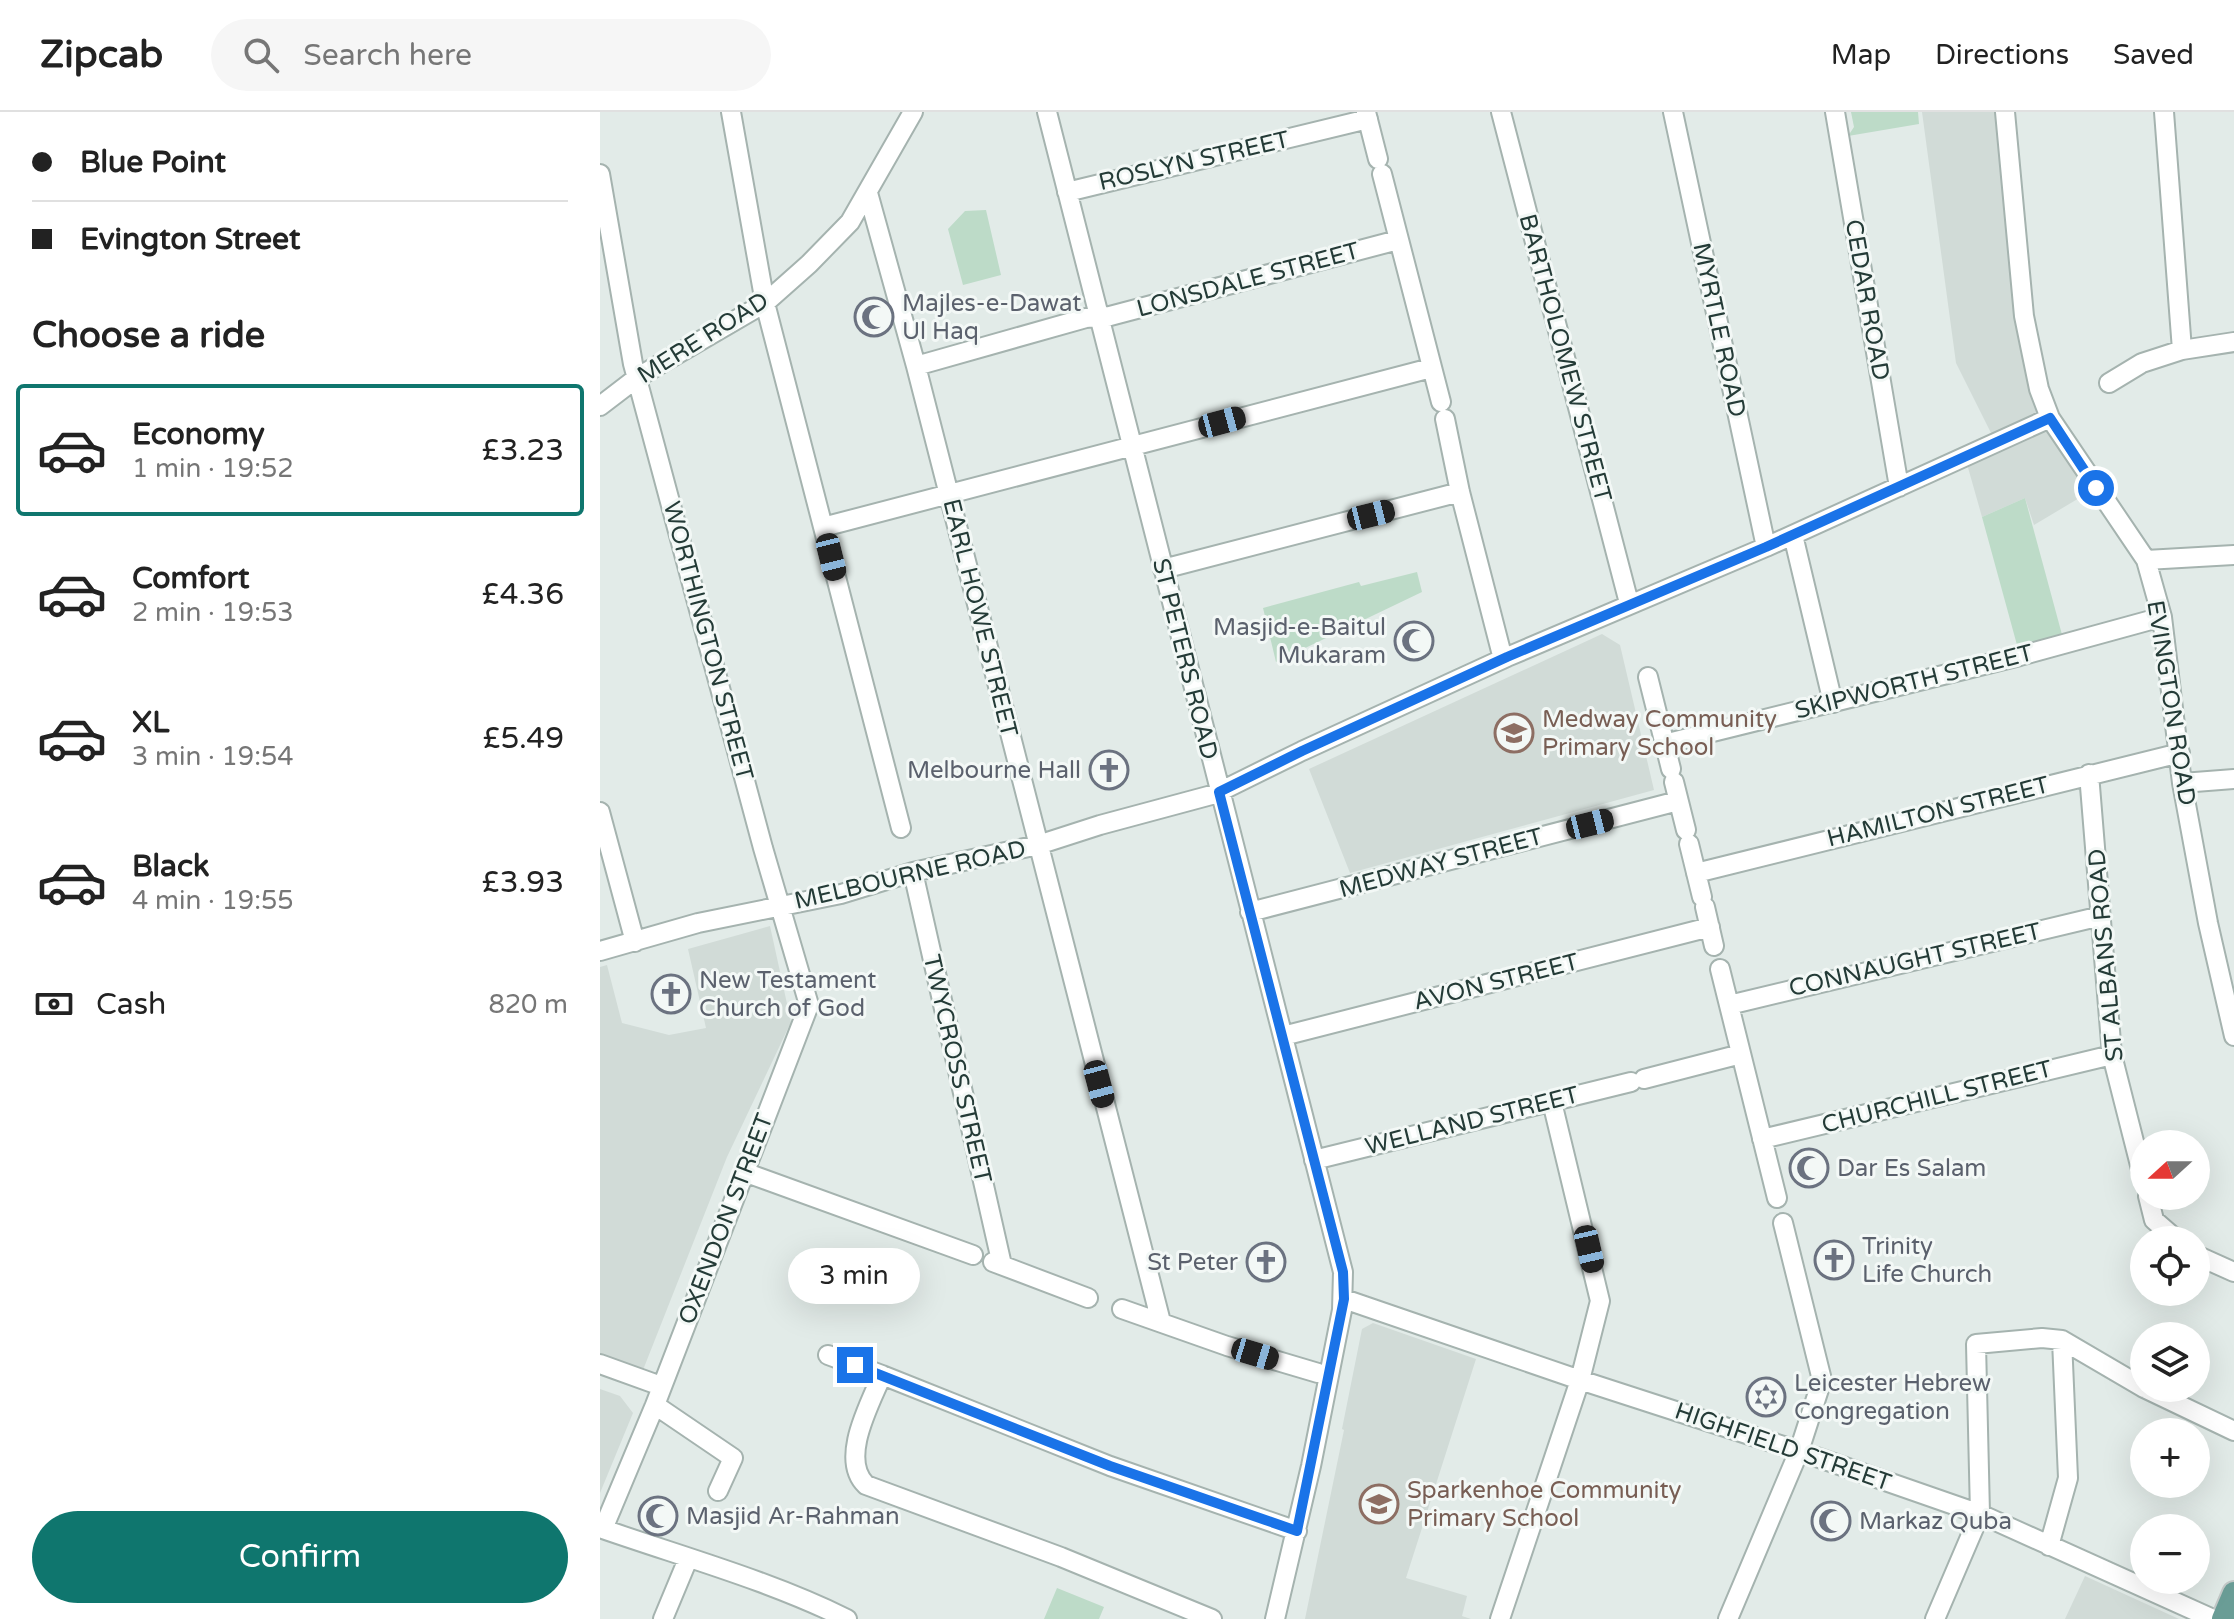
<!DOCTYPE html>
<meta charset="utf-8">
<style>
:root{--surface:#fff;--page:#f6f6f6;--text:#222;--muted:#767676;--line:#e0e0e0;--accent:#0f766e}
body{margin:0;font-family:"Varela Round",sans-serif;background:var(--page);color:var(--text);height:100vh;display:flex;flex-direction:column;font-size:30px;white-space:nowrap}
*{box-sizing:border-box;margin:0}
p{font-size:26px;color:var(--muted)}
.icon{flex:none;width:44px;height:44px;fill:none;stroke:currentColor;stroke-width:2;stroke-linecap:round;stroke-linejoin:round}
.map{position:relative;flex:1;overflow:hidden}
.sheet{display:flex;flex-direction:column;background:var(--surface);width:600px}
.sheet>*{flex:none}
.guide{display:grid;align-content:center;height:176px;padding:0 32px;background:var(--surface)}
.needle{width:52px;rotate:249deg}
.buttons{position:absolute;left:1530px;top:1018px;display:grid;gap:16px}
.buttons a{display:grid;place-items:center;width:80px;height:80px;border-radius:50%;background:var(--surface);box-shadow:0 8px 32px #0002;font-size:40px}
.end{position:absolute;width:36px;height:36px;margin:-18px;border:10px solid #1a73e8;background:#fff;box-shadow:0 0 0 4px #fff}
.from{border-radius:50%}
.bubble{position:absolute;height:56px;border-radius:28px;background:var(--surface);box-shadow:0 8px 32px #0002;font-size:26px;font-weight:600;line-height:56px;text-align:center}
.car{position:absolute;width:24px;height:48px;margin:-24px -12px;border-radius:10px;box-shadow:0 0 6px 2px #0007;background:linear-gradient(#222 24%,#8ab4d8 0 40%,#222 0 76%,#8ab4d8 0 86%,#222 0)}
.guide b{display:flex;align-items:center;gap:28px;height:76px;font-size:30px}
.guide b+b{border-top:2px solid var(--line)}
.guide i{width:20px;height:20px;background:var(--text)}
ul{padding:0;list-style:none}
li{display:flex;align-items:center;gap:24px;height:132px;margin:0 16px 12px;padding:0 16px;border:4px solid transparent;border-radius:8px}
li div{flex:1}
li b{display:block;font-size:30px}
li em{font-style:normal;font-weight:600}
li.on{border-color:var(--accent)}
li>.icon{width:72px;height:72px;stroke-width:1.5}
h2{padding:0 32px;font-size:36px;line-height:96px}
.pay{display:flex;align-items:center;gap:20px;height:88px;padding:0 32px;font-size:30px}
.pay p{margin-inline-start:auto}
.action{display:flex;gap:16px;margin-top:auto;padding:16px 32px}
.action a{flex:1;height:92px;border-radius:48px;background:var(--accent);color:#fff;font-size:32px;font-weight:600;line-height:92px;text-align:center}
header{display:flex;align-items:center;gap:48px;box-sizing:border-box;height:112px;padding:0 40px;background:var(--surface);border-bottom:2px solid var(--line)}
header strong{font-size:38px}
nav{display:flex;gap:44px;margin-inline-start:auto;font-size:28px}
.search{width:560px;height:72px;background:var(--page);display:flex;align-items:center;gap:20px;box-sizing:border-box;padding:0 28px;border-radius:44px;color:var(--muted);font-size:30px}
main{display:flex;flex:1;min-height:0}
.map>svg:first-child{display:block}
.built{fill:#d1dbd7}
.green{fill:#bddbc8}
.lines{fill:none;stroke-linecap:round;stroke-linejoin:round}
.minor-casing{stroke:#a5b3af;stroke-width:22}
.major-casing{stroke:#c2c8c7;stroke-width:26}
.minor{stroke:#fff;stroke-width:18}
.major{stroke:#6a9d96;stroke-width:22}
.route{stroke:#1a73e8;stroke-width:10}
.labels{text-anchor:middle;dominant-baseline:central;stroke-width:6;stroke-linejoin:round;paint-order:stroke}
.street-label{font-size:24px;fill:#243b37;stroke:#f3f8f6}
.worship-label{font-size:24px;fill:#5b616d;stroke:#f3f8f6;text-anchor:start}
.education-label{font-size:24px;fill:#785e54;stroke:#f3f8f6;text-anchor:start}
</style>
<header>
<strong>Zipcab</strong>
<div class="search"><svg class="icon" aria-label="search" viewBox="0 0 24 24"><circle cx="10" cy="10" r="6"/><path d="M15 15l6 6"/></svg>Search here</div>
<nav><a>Map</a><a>Directions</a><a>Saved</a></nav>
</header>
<main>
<section class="sheet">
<div class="guide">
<b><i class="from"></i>Blue Point</b>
<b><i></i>Evington Street</b>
</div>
<h2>Choose a ride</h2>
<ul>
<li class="on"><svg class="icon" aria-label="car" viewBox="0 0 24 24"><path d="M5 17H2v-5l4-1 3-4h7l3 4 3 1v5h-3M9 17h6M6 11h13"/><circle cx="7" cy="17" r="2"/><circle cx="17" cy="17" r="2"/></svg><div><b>Economy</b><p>1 min · 19:52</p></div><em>£3.23</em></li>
<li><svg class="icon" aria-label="car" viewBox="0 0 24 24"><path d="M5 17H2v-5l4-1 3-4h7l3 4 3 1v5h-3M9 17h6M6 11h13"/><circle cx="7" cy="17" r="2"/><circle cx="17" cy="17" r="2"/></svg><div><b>Comfort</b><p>2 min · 19:53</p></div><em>£4.36</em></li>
<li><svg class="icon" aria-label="car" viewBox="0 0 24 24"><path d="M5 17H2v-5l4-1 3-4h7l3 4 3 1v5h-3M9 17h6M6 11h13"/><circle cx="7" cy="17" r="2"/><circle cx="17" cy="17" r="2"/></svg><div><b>XL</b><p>3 min · 19:54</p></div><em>£5.49</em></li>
<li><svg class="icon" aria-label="car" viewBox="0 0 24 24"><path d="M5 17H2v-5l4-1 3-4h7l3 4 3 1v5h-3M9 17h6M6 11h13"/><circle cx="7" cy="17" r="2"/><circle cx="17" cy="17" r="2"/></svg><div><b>Black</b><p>4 min · 19:55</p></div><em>£3.93</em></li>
</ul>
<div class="pay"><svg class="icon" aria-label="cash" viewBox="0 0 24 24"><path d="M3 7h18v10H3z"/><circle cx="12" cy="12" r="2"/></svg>Cash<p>820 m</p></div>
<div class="action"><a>Confirm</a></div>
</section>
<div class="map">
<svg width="1634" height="1507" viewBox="0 0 1634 1507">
<rect width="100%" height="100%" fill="#e2ebe8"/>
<path class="built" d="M1322,0H1405L1439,277L1496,376L1434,413L1425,386L1382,405L1365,345L1396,331L1356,251Z
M1002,522L1020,533L1054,678L750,761L709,657Z
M170,814L191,910L127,1045L43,1258L0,1244V855L7,853L22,911L69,923L106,916L88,837Z
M773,1211L876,1247L806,1466L867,1484L862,1504L871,1507H705L744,1318L742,1317L762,1217Z
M0,1277L20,1284L33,1301L0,1381Z
M1485,1464L1579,1507H1465Z"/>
<path class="green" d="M1251,0H1318L1319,12L1248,24L1254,15Z
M386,98L401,163L363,173L348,117L365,99Z
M1425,386L1464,530L1420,544L1382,405Z
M817,460L822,480L676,550L663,496L759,470L761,474Z
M457,1476L504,1495L499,1507H444Z"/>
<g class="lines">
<defs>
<path id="minor" d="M131,0L165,191L301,716
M447,0L743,1160L742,1198L711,1354L675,1507
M766,0L778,47
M901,0L1029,491
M1073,0L1166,435
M1235,0L1299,375
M1405,0L1424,204L1439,277L1450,306L1546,448L1562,505L1582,671L1608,811L1634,924
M1564,0L1582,238
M0,62L33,252L163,736L209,893L55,1293L3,1417
M782,62L841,290
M467,80L768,7
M268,81L316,254L561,1210
M316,254L486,206L510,204L798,128
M1509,271L1542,251L1582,238L1634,230
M0,294L38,265L165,191L209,152L250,110L313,0
M845,307L860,380L903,547
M223,415L831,256
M1193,423L1233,591
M1546,448L1634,443
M563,457L860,380
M1048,565L1071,657
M1064,632L1420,544L1562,505
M1489,662L1512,943L1544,1069
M1074,670L1086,718
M1582,671L1634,667
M619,680L702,639L907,545L1166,435L1450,306
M0,700L35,830
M1089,732L1102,785
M313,760L402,1153
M1096,761L1580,641
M1105,795L1114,834
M650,800L1078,689
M0,839L98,811L241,782L313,760L438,733L500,713L619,681
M1120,857L1177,1086
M1129,893L1501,804
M683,924L1110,815
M1044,967L1141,942
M1162,1027L1512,943
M714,1048L1031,970
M144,1060L373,1143
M1548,1084L1554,1108L1577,1128
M1596,1143L1634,1160
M393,1150L488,1186
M744,1187L980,1268L1199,1339L1380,1402L1613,1507
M522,1197L627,1234L718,1261
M228,1243L282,1263
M0,1252L61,1274
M1544,1276L1634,1319
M55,1293L133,1346L118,1379
M0,1416C83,1445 168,1468 247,1507
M1449,1434L1468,1366L1462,1228
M63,1507L88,1447
M612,1507L461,1445L266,1373C239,1347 270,1292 282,1263L510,1354L697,1419
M900,1507L980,1268L1000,1189L952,990
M1128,1507L1199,1339L1222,1268L1183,1111
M1335,1507L1380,1402L1376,1232L1442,1226L1462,1228L1544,1276"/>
<path id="major" d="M1623,1507L1634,1481"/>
</defs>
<use href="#minor" class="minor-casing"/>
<use href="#major" class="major-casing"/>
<use href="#minor" class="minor"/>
<use href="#major" class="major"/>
</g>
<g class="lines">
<path class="route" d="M255,1253L510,1354L697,1419L744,1187L743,1160L619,680L702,639L907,545L1166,435L1450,306L1496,376"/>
</g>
<defs>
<symbol id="mosque-ring" viewBox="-11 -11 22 22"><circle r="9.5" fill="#f3f8f6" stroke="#6b7280" stroke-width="1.5"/><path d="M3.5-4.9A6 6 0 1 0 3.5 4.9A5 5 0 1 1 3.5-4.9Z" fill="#6b7280"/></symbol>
<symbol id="school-ring" viewBox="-11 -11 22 22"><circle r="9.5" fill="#f3f8f6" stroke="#8d6e63" stroke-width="1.5"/><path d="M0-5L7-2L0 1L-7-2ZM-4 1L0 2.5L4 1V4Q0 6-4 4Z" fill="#8d6e63"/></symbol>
<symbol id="church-ring" viewBox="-11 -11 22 22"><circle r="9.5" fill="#f3f8f6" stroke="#6b7280" stroke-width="1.5"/><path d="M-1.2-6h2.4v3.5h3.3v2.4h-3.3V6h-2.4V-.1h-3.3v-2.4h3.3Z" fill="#6b7280"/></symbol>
<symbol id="synagogue-ring" viewBox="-11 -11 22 22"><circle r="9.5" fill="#f3f8f6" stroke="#6b7280" stroke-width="1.5"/><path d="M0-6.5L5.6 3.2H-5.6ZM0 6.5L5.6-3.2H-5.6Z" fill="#6b7280"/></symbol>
</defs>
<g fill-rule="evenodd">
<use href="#mosque-ring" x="252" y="183" width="44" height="44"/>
<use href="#mosque-ring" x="792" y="507" width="44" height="44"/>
<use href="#school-ring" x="892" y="599" width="44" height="44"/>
<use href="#church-ring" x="487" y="636" width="44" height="44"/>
<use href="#church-ring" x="49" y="860" width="44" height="44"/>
<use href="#mosque-ring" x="1187" y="1034" width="44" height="44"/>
<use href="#church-ring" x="1212" y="1126" width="44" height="44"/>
<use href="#church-ring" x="644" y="1128" width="44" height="44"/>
<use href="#synagogue-ring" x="1144" y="1263" width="44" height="44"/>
<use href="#school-ring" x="757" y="1370" width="44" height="44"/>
<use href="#mosque-ring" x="36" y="1382" width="44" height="44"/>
<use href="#mosque-ring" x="1209" y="1387" width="44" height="44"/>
</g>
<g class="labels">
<g class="street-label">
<text transform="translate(594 49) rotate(-13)">ROSLYN STREET</text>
<text transform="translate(648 168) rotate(-15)">LONSDALE STREET</text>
<text transform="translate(1267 188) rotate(80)">CEDAR ROAD</text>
<text transform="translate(1119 218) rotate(78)">MYRTLE ROAD</text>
<text transform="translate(103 226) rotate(-32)">MERE ROAD</text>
<text transform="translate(965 246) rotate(75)">BARTHOLOMEW STREET</text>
<text transform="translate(380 506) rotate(76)">EARL HOWE STREET</text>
<text transform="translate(108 529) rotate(75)">WORTHINGTON STREET</text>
<text transform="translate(585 547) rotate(76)">ST PETERS ROAD</text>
<text transform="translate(1314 570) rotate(-14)">SKIPWORTH STREET</text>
<text transform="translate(1571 591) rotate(81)">EVINGTON ROAD</text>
<text transform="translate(1338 700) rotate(-14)">HAMILTON STREET</text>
<text transform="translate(841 751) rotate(-15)">MEDWAY STREET</text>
<text transform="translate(310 763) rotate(-13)">MELBOURNE ROAD</text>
<text transform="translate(1506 843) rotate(-95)">ST ALBANS ROAD</text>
<text transform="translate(1315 848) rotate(-13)">CONNAUGHT STREET</text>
<text transform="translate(896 870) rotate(-14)">AVON STREET</text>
<text transform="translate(357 957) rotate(77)">TWYCROSS STREET</text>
<text transform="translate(1337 985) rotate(-14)">CHURCHILL STREET</text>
<text transform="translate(872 1009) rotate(-14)">WELLAND STREET</text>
<text transform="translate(126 1107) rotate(-69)">OXENDON STREET</text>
<text transform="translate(1183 1335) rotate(19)">HIGHFIELD STREET</text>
</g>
<g class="worship-label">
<text x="302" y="191">Majles-e-Dawat<tspan x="302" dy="28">Ul Haq</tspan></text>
<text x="786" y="515" text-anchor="end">Masjid-e-Baitul<tspan x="786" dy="28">Mukaram</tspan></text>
<text x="481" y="658" text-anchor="end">Melbourne Hall</text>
<text x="99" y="868">New Testament<tspan x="99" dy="28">Church of God</tspan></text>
<text x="1237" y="1056">Dar Es Salam</text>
<text x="1262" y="1134">Trinity<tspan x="1262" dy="28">Life Church</tspan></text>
<text x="638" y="1150" text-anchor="end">St Peter</text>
<text x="1194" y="1271">Leicester Hebrew<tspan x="1194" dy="28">Congregation</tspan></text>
<text x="86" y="1404">Masjid Ar-Rahman</text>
<text x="1259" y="1409">Markaz Quba</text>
</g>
<g class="education-label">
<text x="942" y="607">Medway Community<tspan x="942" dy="28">Primary School</tspan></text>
<text x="807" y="1378">Sparkenhoe Community<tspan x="807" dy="28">Primary School</tspan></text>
</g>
</g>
</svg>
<div class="buttons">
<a><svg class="needle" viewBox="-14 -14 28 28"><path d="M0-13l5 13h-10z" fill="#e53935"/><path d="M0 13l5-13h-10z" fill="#767676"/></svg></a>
<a><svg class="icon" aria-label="locate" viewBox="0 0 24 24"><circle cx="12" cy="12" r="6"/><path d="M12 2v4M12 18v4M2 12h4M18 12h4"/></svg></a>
<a><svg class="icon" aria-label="layers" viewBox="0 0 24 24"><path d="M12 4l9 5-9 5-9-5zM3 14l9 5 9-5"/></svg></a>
<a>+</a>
<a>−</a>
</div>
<i class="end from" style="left:1496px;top:376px"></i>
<i class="end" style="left:255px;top:1253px"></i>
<div class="bubble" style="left:188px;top:1136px;width:132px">3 min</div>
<i class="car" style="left:622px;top:310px;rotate:75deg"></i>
<i class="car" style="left:771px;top:403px;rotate:76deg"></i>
<i class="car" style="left:231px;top:445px;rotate:166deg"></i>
<i class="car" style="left:990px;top:712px;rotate:76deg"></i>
<i class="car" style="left:499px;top:972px;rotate:165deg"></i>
<i class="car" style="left:989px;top:1137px;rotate:167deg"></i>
<i class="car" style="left:655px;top:1242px;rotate:107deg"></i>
</div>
</main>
